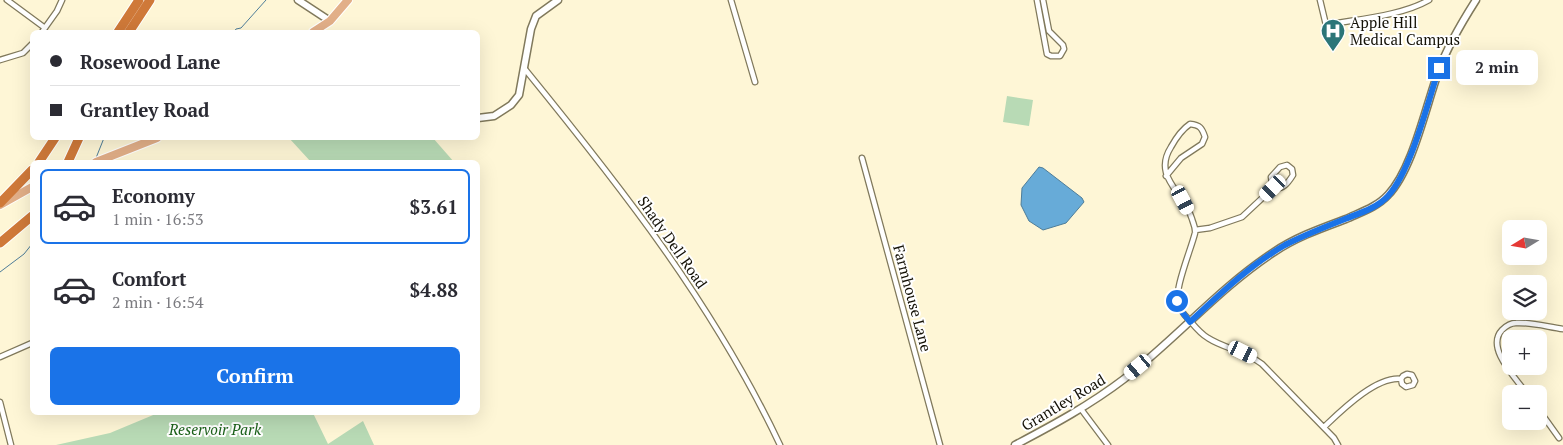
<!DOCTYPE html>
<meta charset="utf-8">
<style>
:root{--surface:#fff;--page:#f2f2f3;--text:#2b2b33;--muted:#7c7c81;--line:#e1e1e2;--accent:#1a73e8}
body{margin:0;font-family:"PT Serif",serif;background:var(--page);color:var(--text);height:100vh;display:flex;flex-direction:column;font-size:19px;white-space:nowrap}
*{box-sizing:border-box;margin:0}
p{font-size:16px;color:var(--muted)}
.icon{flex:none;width:28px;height:28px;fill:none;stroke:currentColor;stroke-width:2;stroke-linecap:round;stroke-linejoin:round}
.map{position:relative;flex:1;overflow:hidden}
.sheet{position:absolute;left:30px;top:160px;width:450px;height:255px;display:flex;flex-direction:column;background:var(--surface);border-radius:8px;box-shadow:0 5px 20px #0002}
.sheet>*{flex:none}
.banner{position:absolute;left:30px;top:30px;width:450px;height:110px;border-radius:8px;box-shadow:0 5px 20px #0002;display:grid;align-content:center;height:110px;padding:0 20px;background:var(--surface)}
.needle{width:32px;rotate:259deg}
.controls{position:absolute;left:1502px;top:220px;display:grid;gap:10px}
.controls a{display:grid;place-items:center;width:45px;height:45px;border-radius:8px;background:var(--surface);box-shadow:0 5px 20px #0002;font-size:25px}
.end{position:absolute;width:22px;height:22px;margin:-11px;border:6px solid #1a73e8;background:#fff;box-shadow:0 0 0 2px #fff}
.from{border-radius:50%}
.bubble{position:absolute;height:35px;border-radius:8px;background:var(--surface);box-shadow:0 5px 20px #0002;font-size:16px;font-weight:600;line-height:35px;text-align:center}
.car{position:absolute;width:15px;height:30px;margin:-15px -8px;border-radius:6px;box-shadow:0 0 4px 1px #0007;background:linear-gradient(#fff 24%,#345 0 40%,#fff 0 76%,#345 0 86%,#fff 0)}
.banner b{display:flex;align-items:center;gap:18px;height:48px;font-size:19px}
.banner b+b{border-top:1px solid var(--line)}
.banner i{width:12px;height:12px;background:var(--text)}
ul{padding:9px 0 0;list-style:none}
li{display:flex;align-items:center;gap:15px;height:75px;margin:0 10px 8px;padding:0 10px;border:2px solid transparent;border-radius:8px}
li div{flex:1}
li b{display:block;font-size:19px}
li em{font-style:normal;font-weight:600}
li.selected{border-color:var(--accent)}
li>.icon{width:45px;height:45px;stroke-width:1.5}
.button{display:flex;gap:10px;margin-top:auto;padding:10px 20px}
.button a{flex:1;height:58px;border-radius:8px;background:var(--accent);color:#fff;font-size:20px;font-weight:600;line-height:58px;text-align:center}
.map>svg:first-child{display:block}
.green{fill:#b8dab5}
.water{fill:#67abd8;stroke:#4e7d99}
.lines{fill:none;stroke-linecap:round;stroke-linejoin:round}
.stream{stroke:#4e7d99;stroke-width:1}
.street-casing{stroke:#80795c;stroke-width:7}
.secondary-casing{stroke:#80795c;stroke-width:9}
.primary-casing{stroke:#fff;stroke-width:10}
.highway-casing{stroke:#fff;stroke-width:11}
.street{stroke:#fff;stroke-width:4.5}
.secondary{stroke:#fff;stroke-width:6}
.primary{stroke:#e2af88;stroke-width:8}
.highway{stroke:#cf7939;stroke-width:9}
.route{stroke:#1a73e8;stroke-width:6}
.labels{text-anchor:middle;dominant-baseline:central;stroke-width:4;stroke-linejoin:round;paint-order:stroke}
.poi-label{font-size:15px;fill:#141106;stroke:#fff;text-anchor:start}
.street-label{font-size:15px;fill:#141106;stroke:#fff}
.park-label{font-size:15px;font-style:italic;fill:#1c621a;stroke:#fff}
</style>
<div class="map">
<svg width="1563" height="445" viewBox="0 0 1563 445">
<rect width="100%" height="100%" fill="#fef6d6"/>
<path class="green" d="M1007,96L1033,100L1029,126L1003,122Z
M289,138H433L454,162H311Z
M158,413H313L328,444L363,421L374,445H56L110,433Z"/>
<path class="water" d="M1039,167L1043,168L1082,198L1084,202L1066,223L1043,230L1029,221L1021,205L1022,188Z"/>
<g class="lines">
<path class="stream" d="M234,32L236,29L241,28L266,0
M96,158L104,138
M0,272L24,254L32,244"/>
<defs>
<path id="street" d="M7,0L45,28
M731,0L755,82
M1037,0L1047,54L1051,56H1060L1064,49L1063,45L1049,31L1043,0
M1320,0L1326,25C1358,19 1401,16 1429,0
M42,32L57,11L62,0
M0,60L23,53L32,44
M524,68C621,187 714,305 780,445
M862,158L940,445
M1166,176L1181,158L1202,144L1205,137C1202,128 1200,125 1190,124C1181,130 1176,138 1171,147C1152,177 1184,192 1192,219C1193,223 1196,228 1195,233C1191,250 1172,293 1179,307C1182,312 1187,318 1191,322C1196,328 1201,334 1208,338C1225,349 1244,350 1262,364L1334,438L1338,445
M1195,230L1210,228L1242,217L1273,188C1283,190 1288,183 1293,175L1292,169L1287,165L1280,167L1271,177L1273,188
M0,357L32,343
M1527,394C1516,378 1485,348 1502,330C1506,326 1510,323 1516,323C1531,322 1548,327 1563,329
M0,402L11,445
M1081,409L1108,445
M1539,410L1559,438
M1324,427C1341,411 1376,376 1401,379L1403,376L1407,374L1412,375L1415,381L1413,385L1406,387L1402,384L1401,379"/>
<path id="secondary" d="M298,0L330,21
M478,118L494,116L511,105L519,95L531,29L536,16L558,0
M1015,445C1053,425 1090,405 1124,379C1176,339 1219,288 1274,252C1296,237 1322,228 1346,219C1361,212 1377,207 1388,195C1413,169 1426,105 1439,70C1448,45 1462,22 1476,0"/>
<path id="primary" d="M313,32L330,21L348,0
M96,162L157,138
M0,205L32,187"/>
<path id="highway" d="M118,32L139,0
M129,32L150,0
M39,162L55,138
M68,162L79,138
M0,203L32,170
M0,243L32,216"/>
</defs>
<use href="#street" class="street-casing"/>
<use href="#secondary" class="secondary-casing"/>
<use href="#primary" class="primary-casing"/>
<use href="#highway" class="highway-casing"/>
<use href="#street" class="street"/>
<use href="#secondary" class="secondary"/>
<use href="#primary" class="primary"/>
<use href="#highway" class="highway"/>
</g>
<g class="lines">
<path class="route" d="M1177,301L1179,308L1190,322C1220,294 1250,265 1285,245C1304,235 1325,227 1345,219C1360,213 1377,208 1388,196C1411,171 1428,102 1439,68"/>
</g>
<defs>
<symbol id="hospital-pin" viewBox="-11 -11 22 30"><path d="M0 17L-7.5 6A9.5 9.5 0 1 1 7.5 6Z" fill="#2c7678" stroke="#fff"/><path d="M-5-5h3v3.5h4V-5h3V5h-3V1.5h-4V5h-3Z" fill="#fff"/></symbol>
</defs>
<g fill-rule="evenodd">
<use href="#hospital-pin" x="1319" y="17" width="28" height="38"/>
</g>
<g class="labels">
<g class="poi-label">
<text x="1350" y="22">Apple Hill<tspan x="1350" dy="17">Medical Campus</tspan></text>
</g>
<g class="street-label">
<text transform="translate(673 242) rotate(55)">Shady Dell Road</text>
<text transform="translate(913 298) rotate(75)">Farmhouse Lane</text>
<text transform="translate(1063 402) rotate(-31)">Grantley Road</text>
</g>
<g class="park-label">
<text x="215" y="429">Reservoir Park</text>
</g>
</g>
</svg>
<div class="controls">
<a><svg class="needle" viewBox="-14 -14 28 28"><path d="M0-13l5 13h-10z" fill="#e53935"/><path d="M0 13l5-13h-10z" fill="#7c7c81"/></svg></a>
<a><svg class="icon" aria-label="layers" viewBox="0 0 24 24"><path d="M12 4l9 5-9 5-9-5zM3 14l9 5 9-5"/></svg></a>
<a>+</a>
<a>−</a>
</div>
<i class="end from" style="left:1177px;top:301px"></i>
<i class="end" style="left:1439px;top:68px"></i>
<div class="bubble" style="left:1456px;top:50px;width:82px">2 min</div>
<i class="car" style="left:1273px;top:188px;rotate:225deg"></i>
<i class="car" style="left:1183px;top:200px;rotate:152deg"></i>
<i class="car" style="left:1243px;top:352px;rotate:116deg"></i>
<i class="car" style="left:1138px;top:367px;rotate:230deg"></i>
<div class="banner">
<b><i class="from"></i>Rosewood Lane</b>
<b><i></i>Grantley Road</b>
</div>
<section class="sheet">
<ul>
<li class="selected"><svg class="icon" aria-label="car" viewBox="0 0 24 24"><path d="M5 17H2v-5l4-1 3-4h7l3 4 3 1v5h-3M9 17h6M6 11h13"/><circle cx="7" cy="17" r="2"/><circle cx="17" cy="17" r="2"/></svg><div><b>Economy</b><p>1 min · 16:53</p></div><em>$3.61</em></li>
<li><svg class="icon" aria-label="car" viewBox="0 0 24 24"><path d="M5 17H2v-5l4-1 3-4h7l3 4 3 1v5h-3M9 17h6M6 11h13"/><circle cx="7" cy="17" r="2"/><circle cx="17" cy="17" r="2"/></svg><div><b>Comfort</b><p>2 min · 16:54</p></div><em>$4.88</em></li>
</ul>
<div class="button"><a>Confirm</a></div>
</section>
</div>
